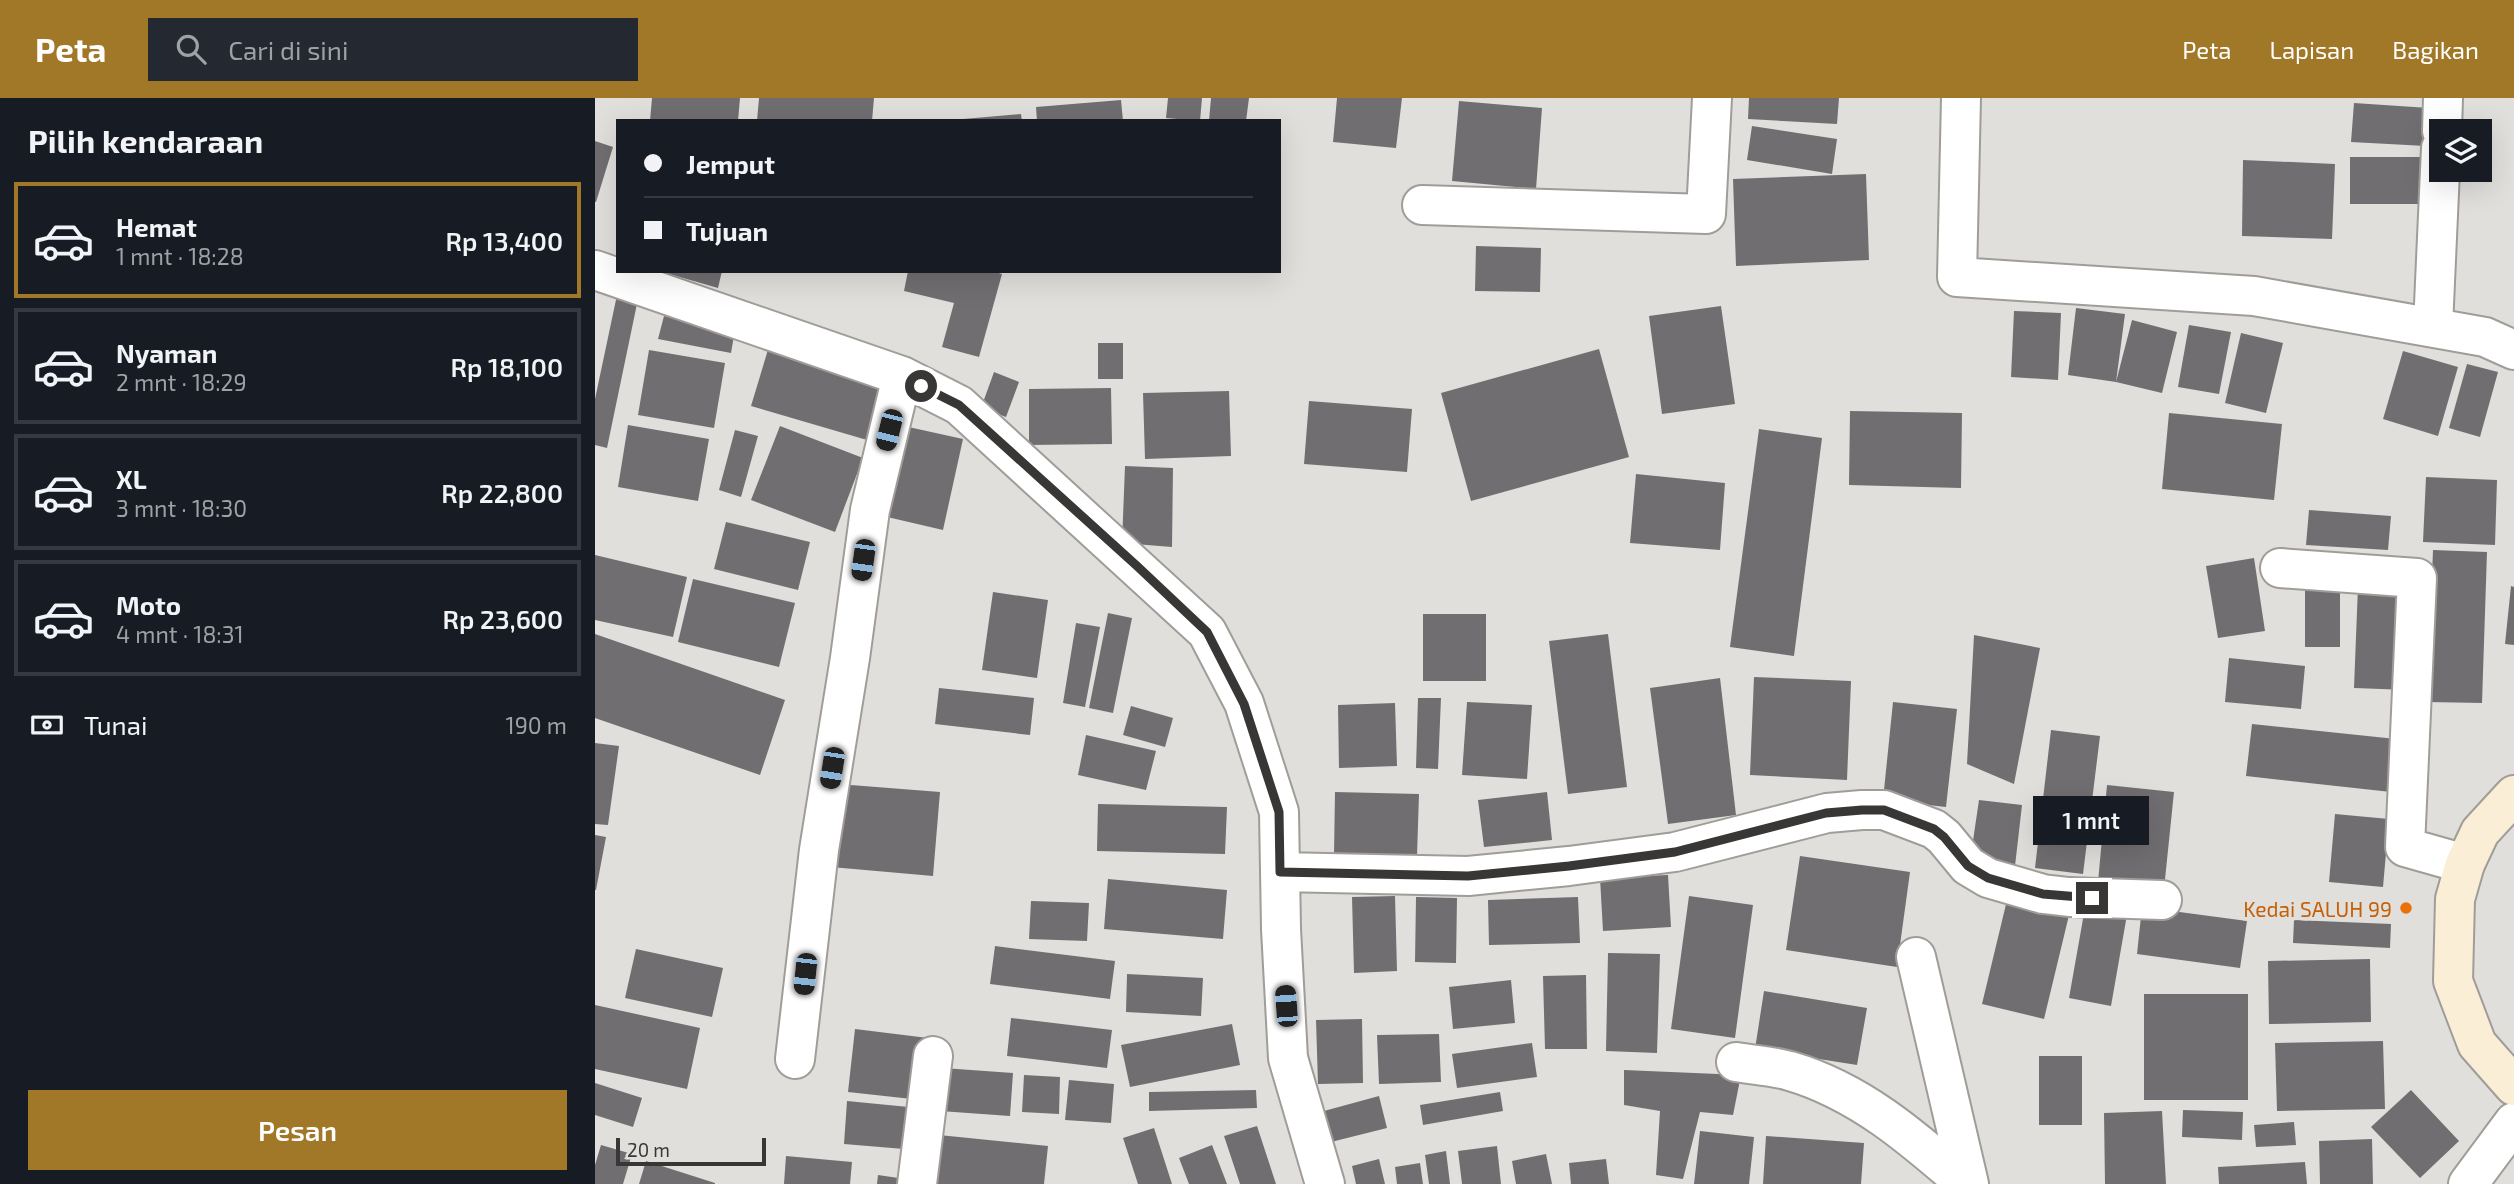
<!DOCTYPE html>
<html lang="id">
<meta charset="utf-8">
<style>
:root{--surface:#171b24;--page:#242831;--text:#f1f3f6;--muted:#9ea1a6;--line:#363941;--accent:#a07827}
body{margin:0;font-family:"Exo 2",sans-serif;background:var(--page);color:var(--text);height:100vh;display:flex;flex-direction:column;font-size:26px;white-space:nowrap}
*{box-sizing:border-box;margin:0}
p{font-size:23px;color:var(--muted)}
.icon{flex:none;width:38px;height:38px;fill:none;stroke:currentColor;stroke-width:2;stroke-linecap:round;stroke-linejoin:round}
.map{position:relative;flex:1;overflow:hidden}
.drawer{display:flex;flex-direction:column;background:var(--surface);width:595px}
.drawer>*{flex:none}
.hud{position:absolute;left:21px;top:21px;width:665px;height:154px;border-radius:0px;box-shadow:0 7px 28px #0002;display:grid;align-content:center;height:154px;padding:0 28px;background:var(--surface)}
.tools{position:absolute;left:1834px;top:21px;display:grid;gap:14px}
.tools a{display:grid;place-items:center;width:63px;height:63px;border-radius:0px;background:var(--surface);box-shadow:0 7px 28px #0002;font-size:35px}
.scale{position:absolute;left:21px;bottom:18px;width:150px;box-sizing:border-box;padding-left:7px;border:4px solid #383736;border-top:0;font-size:19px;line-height:24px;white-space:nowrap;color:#383736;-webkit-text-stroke:5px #e1dfdb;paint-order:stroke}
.end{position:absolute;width:32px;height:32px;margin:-16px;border:9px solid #383736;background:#fff;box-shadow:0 0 0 4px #fff}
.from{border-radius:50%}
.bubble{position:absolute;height:49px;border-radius:0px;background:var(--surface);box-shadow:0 7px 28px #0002;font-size:23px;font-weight:600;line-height:49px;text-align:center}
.car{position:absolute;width:21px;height:42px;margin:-21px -10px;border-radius:9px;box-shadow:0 0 5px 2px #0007;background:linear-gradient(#222 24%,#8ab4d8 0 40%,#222 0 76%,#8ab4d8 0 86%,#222 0)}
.hud b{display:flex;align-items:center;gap:24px;height:66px;font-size:26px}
.hud b+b{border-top:2px solid var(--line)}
.hud i{width:18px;height:18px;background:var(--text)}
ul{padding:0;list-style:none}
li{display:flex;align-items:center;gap:21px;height:116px;margin:0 14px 10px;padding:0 14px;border:4px solid var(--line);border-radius:0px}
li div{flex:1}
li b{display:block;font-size:26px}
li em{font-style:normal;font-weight:600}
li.on{border-color:var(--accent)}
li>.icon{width:63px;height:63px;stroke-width:1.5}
h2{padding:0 28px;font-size:32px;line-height:84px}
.pay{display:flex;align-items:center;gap:18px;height:77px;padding:0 28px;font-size:26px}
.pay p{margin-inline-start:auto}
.action{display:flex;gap:14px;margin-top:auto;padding:14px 28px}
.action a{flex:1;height:80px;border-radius:0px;background:var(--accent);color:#fff;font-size:28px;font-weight:600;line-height:80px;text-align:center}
header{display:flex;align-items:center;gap:42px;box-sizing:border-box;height:98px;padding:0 35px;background:var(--accent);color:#fff}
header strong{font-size:33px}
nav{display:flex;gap:38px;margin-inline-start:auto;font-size:24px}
.search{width:490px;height:63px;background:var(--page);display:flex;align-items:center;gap:18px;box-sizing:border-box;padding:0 24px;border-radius:0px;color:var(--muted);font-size:26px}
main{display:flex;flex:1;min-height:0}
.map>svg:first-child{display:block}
.building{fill:#716e71}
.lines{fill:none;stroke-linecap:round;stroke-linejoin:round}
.street-casing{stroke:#a09d99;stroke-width:42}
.secondary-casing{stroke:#a09d99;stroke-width:42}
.street{stroke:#fff;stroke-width:38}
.secondary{stroke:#faeed6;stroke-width:38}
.route{stroke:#383736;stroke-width:9}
.food-dot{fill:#e8710a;stroke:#e1dfdb;stroke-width:2.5}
.labels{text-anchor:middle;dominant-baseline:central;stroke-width:7;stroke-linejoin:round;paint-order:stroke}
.food-label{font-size:21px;fill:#c56008;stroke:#e1dfdb;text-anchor:end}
</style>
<header>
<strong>Peta</strong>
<div class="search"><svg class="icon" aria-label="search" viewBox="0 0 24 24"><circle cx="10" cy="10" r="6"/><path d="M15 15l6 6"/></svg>Cari di sini</div>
<nav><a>Peta</a><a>Lapisan</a><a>Bagikan</a></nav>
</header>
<main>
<section class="drawer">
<h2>Pilih kendaraan</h2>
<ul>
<li class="on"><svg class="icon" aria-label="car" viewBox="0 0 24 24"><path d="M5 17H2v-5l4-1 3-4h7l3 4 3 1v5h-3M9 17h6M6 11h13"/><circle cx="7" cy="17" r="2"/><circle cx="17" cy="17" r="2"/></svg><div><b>Hemat</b><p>1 mnt · 18:28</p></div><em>Rp 13,400</em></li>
<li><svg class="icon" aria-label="car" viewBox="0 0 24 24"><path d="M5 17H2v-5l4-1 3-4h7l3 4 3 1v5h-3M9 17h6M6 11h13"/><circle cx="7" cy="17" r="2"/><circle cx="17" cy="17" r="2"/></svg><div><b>Nyaman</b><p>2 mnt · 18:29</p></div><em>Rp 18,100</em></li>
<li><svg class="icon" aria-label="car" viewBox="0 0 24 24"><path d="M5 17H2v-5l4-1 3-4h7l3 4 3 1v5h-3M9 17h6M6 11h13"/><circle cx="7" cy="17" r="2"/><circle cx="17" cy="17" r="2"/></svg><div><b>XL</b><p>3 mnt · 18:30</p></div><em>Rp 22,800</em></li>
<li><svg class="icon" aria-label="car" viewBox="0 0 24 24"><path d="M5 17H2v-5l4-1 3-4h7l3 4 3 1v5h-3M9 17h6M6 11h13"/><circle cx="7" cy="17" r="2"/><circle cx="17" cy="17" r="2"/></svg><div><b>Moto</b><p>4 mnt · 18:31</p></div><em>Rp 23,600</em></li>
</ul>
<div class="pay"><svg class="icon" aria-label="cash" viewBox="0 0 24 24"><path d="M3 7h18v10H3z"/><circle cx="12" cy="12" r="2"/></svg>Tunai<p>190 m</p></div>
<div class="action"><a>Pesan</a></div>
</section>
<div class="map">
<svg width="1919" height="1086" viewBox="0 0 1919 1086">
<rect width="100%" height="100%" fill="#e1dfdb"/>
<path class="building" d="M57,0H145L143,23H55Z
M164,0H279L277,23H162Z
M573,0H607L605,23L571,20Z
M616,0H654L651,23H614Z
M742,0H807L801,50L738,44Z
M1154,0H1244L1242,26L1153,21Z
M526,2L528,23H442L441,9Z
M864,3L947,10L941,91L857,83Z
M1759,5L1834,10L1831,48L1756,44Z
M426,16L427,23H368V21Z
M1157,28L1242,41L1237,76L1152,62Z
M0,43L18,49L1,104H0Z
M1755,59H1826V106H1755Z
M1648,62L1740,66L1737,141L1647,138Z
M1271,76L1274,162L1141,168L1138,81Z
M881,148L946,150L945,194L880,193Z
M64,173H127L123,190Z
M313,173H397L407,176L384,259L347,249L359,205L309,193Z
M22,197L43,201L12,350L0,347V301Z
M1126,208L1140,306L1067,316L1054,218Z
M1481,210L1530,216L1521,284L1537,222L1582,234L1567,295L1521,284L1473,277Z
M1419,213L1466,215L1463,282L1416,279Z
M69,218L140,232L136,255L63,241Z
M1594,227L1636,234L1624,296L1583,289Z
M1646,235L1688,245L1671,315L1630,305Z
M175,245L290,280L272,342L156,308Z
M503,245H528V281H503Z
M1004,251L1034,359L876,403L846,295Z
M54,252L130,265L119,330L43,317Z
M1808,253L1863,269L1843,338L1788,321Z
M1872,266L1903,274L1885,339L1854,330Z
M399,274L424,284L411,319L386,310Z
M516,290L517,346L434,347V291Z
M634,293L636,358L550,361L548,295Z
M714,303L817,311L812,374L709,366Z
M1255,313L1367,315L1366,390L1254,387Z
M1574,315L1687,326L1679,402L1567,391Z
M33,327L114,341L103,403L23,389Z
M185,328L268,360L240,434L156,402Z
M309,328L368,341L348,432L288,418Z
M1164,331L1227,340L1199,558L1135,549Z
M140,332L163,338L146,399L124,392Z
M530,368L578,370L577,449L527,445Z
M1041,376L1130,385L1125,452L1035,445Z
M1831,379L1902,382L1900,447L1828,444Z
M1714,412L1796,418L1793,452L1711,447Z
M131,424L215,444L203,492L119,471Z
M1838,452L1892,454L1887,605L1832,604Z
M0,457L92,479L78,539L0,522Z
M1659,460L1670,533L1623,540L1611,468Z
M98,481L200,505L184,569L83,544Z
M1710,481H1745V549H1710Z
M1763,488L1816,491L1813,592L1759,590Z
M1916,488L1919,489V547L1910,546Z
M398,494L453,502L442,580L387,572Z
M513,515L537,520L518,615L494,610Z
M828,516H891V583H828Z
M481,525L505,529L490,609L468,605Z
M0,536L190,602L165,677L0,620Z
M1013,536L1032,689L973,696L954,543Z
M1379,537L1445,550L1419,686L1372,666Z
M1634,560L1710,568L1706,611L1630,604Z
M1159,579L1256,583L1252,682L1155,677Z
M1125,580L1141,717L1073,726L1055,590Z
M344,590L439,600L435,637L340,626Z
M823,600H846L843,671L821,670Z
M872,604L937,607L932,681L867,677Z
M1298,604L1362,611L1351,709L1288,702Z
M800,605L802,668L744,670L743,607Z
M536,608L578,620L570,649L528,637Z
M1657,626L1801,641L1796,694L1651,678Z
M1456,632L1505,638L1488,776L1440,770Z
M491,637L561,653L551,692L483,677Z
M0,645L24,648L13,727L0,726Z
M243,686L345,694L338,778L236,769Z
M1512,687L1579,694L1569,791L1503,784Z
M740,694L824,696L822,758L739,757Z
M952,694L957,742L889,749L883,702Z
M1384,702L1427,707L1420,768L1375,763Z
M503,706L632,709L630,756L502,753Z
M1740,716L1794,721L1788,789L1734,784Z
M0,737L11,739L1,792H0Z
M1205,758L1315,774L1302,869L1191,852Z
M1073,777L1076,829L1008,833L1005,780Z
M513,781L632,792L628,841L509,831Z
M800,798L802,873L759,875L757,799Z
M1094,798L1158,807L1140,940L1076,931Z
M1413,798L1475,813L1449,921L1387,906Z
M821,799L862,800L861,865L820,864Z
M983,799L985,845L894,847L893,802Z
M436,803L494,805L492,843L434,841Z
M1491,804L1533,811L1516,908L1474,900Z
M1547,809L1652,823L1645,870L1542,856Z
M1699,822L1796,826L1795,850L1698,845Z
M400,848L520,863L515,901L395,886Z
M41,851L128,870L117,919L30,900Z
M1013,855L1065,856L1062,955L1011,953Z
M1775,861L1776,924L1674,926L1673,863Z
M532,876L608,880L606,918L531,914Z
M991,877L992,951H950L948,878Z
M916,882L920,925L858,931L854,889Z
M1169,893L1272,910L1262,967L1160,951Z
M1549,896H1653V1002H1549Z
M0,907L105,930L92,991L0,971Z
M416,920L517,932L512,970L412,958Z
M767,921L768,985L723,986L721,922Z
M637,926L645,967L535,989L526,947Z
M260,931L333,940L326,1002L253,994Z
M844,936L846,984L784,986L782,937Z
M1788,943L1790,1011L1682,1013L1680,945Z
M937,945L942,979L862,990L857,956Z
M1444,958H1487V1027H1444Z
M348,970L418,975L415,1018L345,1013Z
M1029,972L1146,977L1138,1017L1105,1014L1088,1081L1061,1077L1065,1013L1029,1007Z
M429,977L465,979L464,1016L427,1014Z
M474,982L519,986L516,1025L470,1022Z
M0,985L47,1000L38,1029L0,1017Z
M661,992L662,1010L554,1013V994Z
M1816,992L1864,1043L1825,1080L1776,1029Z
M905,994L908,1013L828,1027L825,1007Z
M784,998L792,1030L736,1044L729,1013Z
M252,1003L324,1010L321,1052L249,1046Z
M1588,1012L1648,1014L1647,1042L1587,1039Z
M1567,1013L1571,1086H1510L1509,1015Z
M1699,1024L1701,1047L1661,1049L1659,1027Z
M662,1028L681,1086H645L629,1038Z
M559,1030L577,1086H543L528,1040Z
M1105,1033L1159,1039L1154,1086H1099Z
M344,1037L453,1048L449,1086H339Z
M1171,1038L1269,1045L1266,1086H1168Z
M1777,1041L1778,1086H1725L1724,1043Z
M6,1047L37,1056L28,1086H0V1067Z
M617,1047L632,1086H594L584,1060Z
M902,1048L906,1086H867L863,1053Z
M851,1053L855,1086H834L830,1057Z
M951,1056L957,1086H921L917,1063Z
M191,1058L257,1064L255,1086H189Z
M784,1061L790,1086H761L757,1068Z
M1011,1061L1014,1086H976L974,1065Z
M51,1063L120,1085V1086H44Z
M1710,1064L1712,1086H1624L1623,1069Z
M825,1065L828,1086H802L800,1069Z
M283,1077L317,1082L316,1086H282Z"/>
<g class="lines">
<defs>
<path id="street" d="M1366,0L1362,179L1659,198L1890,239L1919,252
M1847,33L1848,0
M827,107L1111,116L1117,0
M0,172L307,278L364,307L612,534L649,605L684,714L686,831L693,960L730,1086
M1838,229L1846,50
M1685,470L1822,480L1810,749L1870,766
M685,774L873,778L974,768L1080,754L1232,715L1267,712H1289L1339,731L1349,739L1373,768L1393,780L1448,796L1474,799L1567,802
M1321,859L1374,1086
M200,961L224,752L255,560L275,412L307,278
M1141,964C1159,967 1178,968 1195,973C1264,993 1318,1040 1371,1086
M322,1086L338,958
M1873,1086L1919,1024"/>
<path id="secondary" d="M1919,697L1885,734L1870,766L1860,801L1858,883L1882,946L1919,988"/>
</defs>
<use href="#street" class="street-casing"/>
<use href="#secondary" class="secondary-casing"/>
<use href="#street" class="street"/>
<use href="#secondary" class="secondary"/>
</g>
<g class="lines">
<path class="route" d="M326,288L364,307L542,468L612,534L649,606L684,714L685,774L873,778L974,768L1080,754L1231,715L1267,712H1289L1339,731L1349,739L1373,768L1393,780L1448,796L1497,800"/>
</g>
<circle class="food-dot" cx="1811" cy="810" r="7"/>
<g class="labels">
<g class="food-label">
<text x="1797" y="810">Kedai SALUH 99</text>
</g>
</g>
</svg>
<div class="tools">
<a><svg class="icon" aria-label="layers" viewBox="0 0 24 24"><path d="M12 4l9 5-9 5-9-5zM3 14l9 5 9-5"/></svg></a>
</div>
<div class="scale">20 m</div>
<i class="end from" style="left:326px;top:288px"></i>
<i class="end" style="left:1497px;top:800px"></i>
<div class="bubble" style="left:1438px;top:698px;width:116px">1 mnt</div>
<i class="car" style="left:294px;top:332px;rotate:194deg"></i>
<i class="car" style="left:268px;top:462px;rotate:188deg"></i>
<i class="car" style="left:237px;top:670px;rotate:189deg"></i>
<i class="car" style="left:210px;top:876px;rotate:186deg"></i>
<i class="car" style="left:691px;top:908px;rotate:356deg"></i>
<div class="hud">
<b><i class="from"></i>Jemput</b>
<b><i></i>Tujuan</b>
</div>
</div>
</main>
